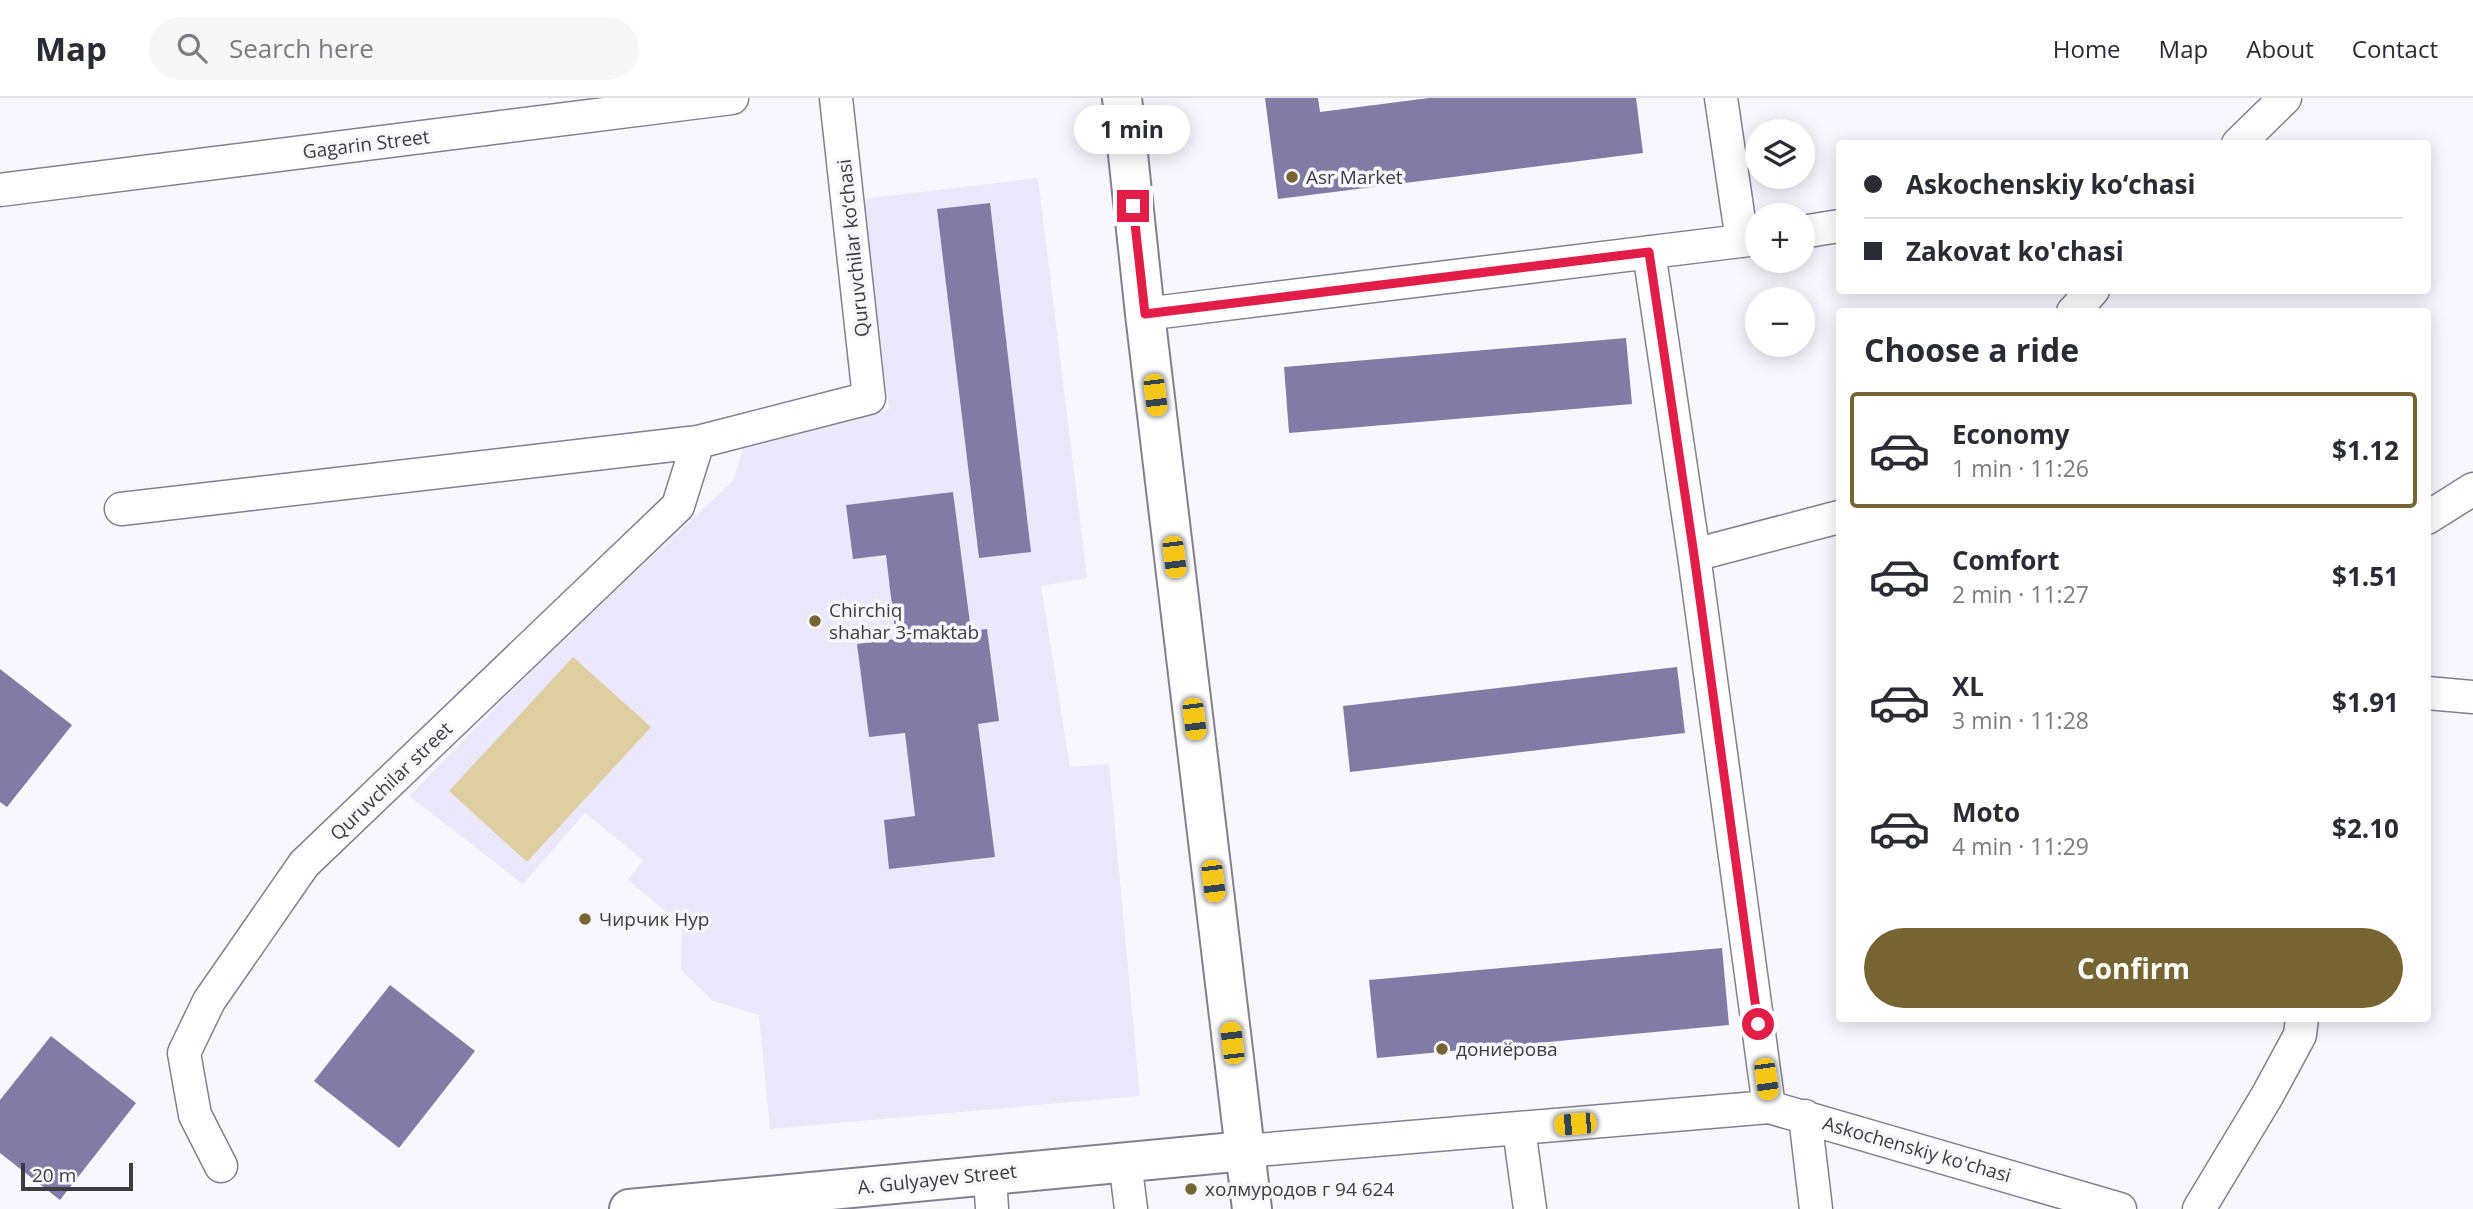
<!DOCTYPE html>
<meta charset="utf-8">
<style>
:root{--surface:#fff;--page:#f7f7f7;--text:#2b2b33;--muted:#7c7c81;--line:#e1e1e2;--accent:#766533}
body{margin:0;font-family:"Open Sans",sans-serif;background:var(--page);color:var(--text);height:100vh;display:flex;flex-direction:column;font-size:26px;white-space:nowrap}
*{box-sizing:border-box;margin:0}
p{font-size:23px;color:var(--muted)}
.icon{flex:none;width:38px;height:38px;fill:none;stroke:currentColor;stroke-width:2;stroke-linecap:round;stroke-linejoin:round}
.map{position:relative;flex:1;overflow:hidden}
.details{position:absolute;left:1836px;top:210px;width:595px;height:714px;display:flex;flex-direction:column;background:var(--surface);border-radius:7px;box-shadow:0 4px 18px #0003}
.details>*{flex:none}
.guide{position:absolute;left:1836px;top:42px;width:595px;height:154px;border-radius:7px;box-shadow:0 4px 18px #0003;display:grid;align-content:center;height:154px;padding:0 28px;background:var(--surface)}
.controls{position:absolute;left:1745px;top:21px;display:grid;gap:14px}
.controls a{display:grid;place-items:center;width:70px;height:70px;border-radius:50%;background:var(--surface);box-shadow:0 4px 18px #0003;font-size:35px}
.scale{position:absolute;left:21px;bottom:18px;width:112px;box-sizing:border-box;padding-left:7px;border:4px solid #3c3b42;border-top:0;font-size:19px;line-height:24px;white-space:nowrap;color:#3c3b42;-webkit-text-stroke:5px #f8f7fe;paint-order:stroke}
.end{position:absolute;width:32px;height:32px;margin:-16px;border:9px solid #e11d48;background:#fff;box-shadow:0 0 0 4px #fff}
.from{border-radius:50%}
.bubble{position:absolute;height:49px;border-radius:24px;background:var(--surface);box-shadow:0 4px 18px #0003;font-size:23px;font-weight:700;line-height:49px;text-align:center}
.car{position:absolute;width:21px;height:42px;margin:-21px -10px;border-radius:9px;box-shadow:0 0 5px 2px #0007;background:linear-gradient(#f5c518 24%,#345 0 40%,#f5c518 0 76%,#345 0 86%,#f5c518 0)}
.guide b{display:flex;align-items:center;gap:24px;height:66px;font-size:26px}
.guide b+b{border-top:2px solid var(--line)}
.guide i{width:18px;height:18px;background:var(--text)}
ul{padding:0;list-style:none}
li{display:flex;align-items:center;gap:21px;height:116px;margin:0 14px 10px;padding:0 14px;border:4px solid transparent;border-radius:7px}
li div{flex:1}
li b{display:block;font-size:26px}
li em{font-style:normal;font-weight:700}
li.on{border-color:var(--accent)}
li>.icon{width:63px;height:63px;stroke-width:1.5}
h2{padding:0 28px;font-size:32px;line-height:84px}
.cta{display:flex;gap:14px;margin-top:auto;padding:14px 28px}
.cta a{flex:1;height:80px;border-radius:42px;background:var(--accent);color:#fff;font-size:28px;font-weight:700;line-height:80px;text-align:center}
header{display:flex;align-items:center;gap:42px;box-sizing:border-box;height:98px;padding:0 35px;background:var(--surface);border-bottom:2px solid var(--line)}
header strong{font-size:33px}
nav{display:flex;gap:38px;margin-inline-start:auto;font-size:24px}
.search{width:490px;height:63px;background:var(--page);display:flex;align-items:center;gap:18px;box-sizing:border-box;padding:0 24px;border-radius:38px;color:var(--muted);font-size:26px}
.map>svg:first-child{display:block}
.built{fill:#ebe8fc}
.green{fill:#decfa2}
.building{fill:#827ba5}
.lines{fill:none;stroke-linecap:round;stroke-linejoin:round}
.minor-casing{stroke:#82808f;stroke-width:35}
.tertiary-casing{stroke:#82808f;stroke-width:42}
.secondary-casing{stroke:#82808f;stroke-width:42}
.minor{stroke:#fff;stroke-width:32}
.tertiary{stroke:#fff;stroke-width:38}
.secondary{stroke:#fff;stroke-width:38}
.route{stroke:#e11d48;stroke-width:9}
.poi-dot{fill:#766533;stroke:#f8f7fe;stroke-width:2.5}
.labels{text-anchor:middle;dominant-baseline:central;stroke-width:7;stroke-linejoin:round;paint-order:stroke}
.street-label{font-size:19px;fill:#3c3b42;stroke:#f8f7fe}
.poi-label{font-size:19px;fill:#3c3b42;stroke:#f8f7fe;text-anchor:start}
</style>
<header>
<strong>Map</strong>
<div class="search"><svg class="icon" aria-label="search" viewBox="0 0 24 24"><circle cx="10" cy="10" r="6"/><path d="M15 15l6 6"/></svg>Search here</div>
<nav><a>Home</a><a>Map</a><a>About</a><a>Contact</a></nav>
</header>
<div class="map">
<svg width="2473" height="1111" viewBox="0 0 2473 1111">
<rect width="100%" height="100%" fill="#f8f7fe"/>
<path class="built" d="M1038,80L1087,480L1041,488L1070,669L1109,666L1140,998L770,1031L759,917L713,903L681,872L682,827L628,782L643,762L585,715L523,786L409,698L545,559L733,383L743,350L889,311L862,101Z"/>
<path class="green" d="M573,559L651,629L527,764L449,693Z"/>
<path class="building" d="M1265,0H1318L1320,14L1429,0H1636L1643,55L1278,101Z
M990,105L1031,454L979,460L937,111Z
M1626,240L1632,306L1289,335L1284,269Z
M953,394L971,533L987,531L999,623L978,626L995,759L889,771L884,722L915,718L905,635L869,639L857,546L896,541L886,457L853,461L846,407Z
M1677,569L1685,635L1350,674L1343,608Z
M0,571L72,627L7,709L0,704Z
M1722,850L1729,927L1377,960L1369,882Z
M390,887L475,953L399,1050L314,983Z
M51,938L136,1005L60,1102L0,1055V1002Z"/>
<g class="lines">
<defs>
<path id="minor" d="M1721,0L1742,143
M2238,46L2285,0
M0,92L732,0
M1802,134L1839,128
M1649,154L1694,457L1769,1009
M2073,214L2093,192
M1145,216L1757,141
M121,411L698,344L869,300L836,0
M2427,420L2473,391
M1694,457L1839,419
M2427,595L2473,599
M1805,1018L1816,1111
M1519,1031L1530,1111
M1245,1053L1769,1009L2120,1111
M1125,1063L1131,1111
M221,1068L195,1017L184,955L209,903L304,766L678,408L698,344
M990,1076L992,1111
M2199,1111L2267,998L2300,937L2302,920"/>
<path id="tertiary" d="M629,1111L1245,1053"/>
<path id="secondary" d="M1122,0L1145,216L1252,1111"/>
</defs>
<use href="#minor" class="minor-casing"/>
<use href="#tertiary" class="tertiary-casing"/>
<use href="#secondary" class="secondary-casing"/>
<use href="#minor" class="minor"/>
<use href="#tertiary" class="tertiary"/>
<use href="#secondary" class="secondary"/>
</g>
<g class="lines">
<path class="route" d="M1133,108L1145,216L1649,154L1694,457L1758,926"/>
</g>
<g class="poi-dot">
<circle cx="1292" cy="79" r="7"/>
<circle cx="815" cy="523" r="7"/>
<circle cx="585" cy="821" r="7"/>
<circle cx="1442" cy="951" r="7"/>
<circle cx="1191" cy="1091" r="7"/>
</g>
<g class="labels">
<g class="street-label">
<text transform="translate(366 46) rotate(-7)">Gagarin Street</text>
<text transform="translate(853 150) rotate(-96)">Quruvchilar ko‘chasi</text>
<text transform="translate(391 683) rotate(-44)">Quruvchilar street</text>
<text transform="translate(1917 1051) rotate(16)">Askochenskiy ko'chasi</text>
<text transform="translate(937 1081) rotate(-6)">A. Gulyayev Street</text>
</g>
<g class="poi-label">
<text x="1306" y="79">Asr Market</text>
<text x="829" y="512">Chirchiq<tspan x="829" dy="22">shahar 3-maktab</tspan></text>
<text x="599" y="821">Чирчик Нур</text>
<text x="1456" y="951">дониёрова</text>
<text x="1205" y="1091">холмуродов г 94 624</text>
</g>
</g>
</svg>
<div class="controls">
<a><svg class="icon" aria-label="layers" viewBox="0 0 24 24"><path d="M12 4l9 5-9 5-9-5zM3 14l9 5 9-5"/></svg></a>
<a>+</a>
<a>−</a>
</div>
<div class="scale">20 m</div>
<i class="end from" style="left:1758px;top:926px"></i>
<i class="end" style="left:1133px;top:108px"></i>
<div class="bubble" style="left:1074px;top:7px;width:116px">1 min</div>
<i class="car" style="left:1155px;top:297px;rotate:173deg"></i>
<i class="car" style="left:1174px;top:459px;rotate:173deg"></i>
<i class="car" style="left:1194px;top:621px;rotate:173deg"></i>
<i class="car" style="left:1213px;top:783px;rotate:173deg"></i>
<i class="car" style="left:1232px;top:945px;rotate:353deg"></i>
<i class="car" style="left:1766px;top:981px;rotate:172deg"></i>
<i class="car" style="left:1575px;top:1026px;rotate:265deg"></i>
<div class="guide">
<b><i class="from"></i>Askochenskiy ko‘chasi</b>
<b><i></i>Zakovat ko'chasi</b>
</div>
<section class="details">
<h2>Choose a ride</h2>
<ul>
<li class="on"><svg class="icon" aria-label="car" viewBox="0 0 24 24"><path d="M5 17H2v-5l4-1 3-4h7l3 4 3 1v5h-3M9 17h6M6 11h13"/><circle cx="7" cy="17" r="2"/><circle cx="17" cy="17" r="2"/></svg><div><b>Economy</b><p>1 min · 11:26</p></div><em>$1.12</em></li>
<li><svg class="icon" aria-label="car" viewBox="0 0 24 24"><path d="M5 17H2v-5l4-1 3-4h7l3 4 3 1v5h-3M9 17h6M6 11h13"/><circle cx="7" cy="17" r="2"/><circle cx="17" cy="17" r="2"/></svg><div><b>Comfort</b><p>2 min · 11:27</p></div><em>$1.51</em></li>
<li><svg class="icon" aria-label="car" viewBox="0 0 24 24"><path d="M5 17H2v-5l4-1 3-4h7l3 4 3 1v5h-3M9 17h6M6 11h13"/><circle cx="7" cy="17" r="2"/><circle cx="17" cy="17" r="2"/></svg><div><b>XL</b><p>3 min · 11:28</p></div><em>$1.91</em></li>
<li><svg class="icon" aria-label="car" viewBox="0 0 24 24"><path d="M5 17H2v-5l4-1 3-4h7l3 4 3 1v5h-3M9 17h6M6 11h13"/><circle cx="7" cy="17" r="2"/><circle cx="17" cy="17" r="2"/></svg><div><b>Moto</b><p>4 min · 11:29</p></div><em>$2.10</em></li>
</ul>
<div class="cta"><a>Confirm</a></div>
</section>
</div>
